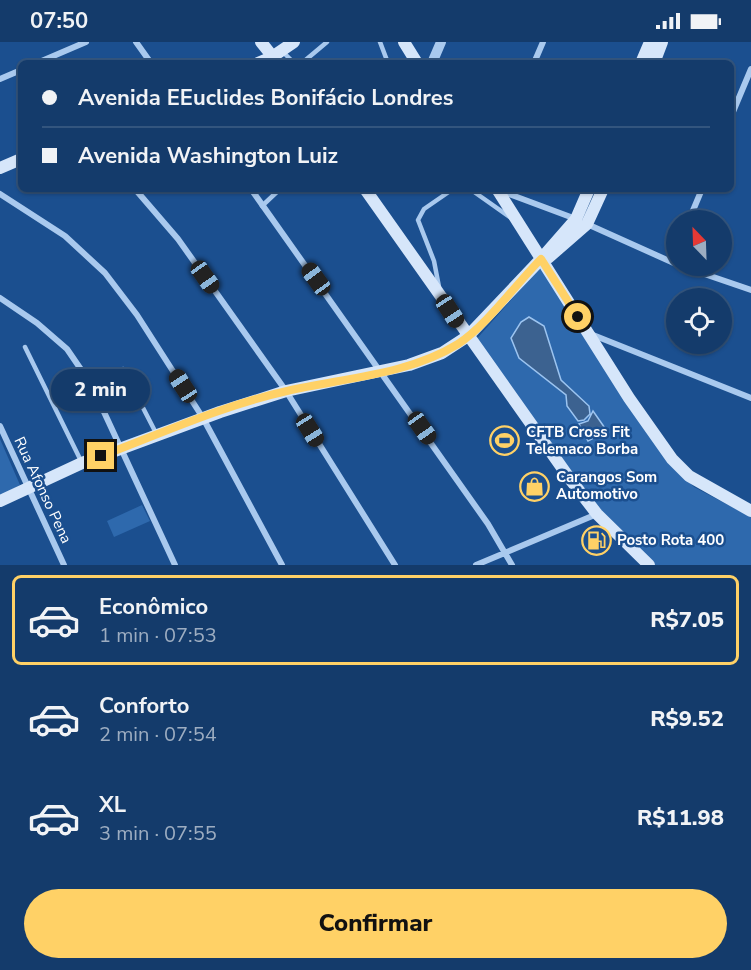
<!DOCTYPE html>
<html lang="pt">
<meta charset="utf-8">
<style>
:root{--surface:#143b6b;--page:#214673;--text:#f1f3f6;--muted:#9dadc1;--line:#33557e;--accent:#ffd166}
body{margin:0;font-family:"Nunito Sans",sans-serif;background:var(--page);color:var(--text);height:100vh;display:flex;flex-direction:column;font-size:22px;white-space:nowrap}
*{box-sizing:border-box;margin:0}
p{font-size:20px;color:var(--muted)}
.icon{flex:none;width:33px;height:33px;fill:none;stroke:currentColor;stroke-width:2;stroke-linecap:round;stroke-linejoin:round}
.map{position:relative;height:523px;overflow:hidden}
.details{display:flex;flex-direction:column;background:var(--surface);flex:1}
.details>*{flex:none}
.top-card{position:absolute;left:18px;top:18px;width:716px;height:132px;border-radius:9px;box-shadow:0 2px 4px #0004,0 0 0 2px var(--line);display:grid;align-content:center;height:132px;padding:0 24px;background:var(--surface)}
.needle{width:39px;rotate:337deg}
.fabs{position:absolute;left:666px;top:168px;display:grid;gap:12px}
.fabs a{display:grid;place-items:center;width:66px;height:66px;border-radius:50%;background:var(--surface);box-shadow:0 2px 4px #0004,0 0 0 2px var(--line);font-size:30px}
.end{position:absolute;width:27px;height:27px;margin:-14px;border:8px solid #ffd166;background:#111;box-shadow:0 0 0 3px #111}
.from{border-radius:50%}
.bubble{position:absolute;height:42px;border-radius:21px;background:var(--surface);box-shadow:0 2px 4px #0004,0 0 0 2px var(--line);font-size:20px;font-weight:800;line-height:42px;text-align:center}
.car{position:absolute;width:18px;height:36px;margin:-18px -9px;border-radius:8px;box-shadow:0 0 4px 2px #0007;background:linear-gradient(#222 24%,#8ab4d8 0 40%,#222 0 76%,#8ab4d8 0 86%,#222 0)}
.top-card b{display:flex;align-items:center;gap:21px;height:57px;font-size:22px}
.top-card b+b{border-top:2px solid var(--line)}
.top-card i{width:15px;height:15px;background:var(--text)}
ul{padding:10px 0 0;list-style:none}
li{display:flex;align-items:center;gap:18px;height:90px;margin:0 12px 9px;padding:0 12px;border:3px solid transparent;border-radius:9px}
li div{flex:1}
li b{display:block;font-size:22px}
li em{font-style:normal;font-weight:800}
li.current{border-color:var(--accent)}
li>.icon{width:54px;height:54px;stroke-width:1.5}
.primary-button{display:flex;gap:12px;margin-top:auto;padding:12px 24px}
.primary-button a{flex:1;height:69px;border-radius:36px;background:var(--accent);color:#111;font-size:24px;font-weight:800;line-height:69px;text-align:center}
.status{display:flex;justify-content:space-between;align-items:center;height:42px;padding:0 30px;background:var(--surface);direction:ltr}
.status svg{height:16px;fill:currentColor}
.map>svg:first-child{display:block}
.green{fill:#2e69ad}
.water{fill:#3c6290;stroke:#9cc4f0;stroke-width:1.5}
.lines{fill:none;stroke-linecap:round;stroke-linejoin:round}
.service{stroke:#a9c9ee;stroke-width:4.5}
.minor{stroke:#a9c9ee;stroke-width:6}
.tertiary{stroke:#a9c9ee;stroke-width:10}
.secondary{stroke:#d6e6fa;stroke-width:12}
.route{stroke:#ffd166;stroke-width:8}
.labels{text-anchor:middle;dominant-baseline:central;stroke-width:5;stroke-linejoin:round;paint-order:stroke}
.poi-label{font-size:15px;font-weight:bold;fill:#fff;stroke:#1b4f8f;text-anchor:start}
.street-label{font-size:15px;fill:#fff;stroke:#1b4f8f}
</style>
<div class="status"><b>07:50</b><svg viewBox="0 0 49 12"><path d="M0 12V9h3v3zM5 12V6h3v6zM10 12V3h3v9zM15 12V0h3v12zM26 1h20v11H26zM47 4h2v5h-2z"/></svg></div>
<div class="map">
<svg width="751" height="523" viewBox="0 0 751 523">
<rect width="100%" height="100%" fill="#1b4f8f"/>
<path class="green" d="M542,223L664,415L694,445L751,475V523H653L609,480L474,300Z
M0,397L20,443L0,454Z
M142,463L150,479L114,495L107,479Z"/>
<path class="water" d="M529,275L544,284L561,338L589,364L590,372L584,378L578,379L567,364L566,353L519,316L511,296L521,280Z
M593,369L607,389L588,399L579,382L588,379Z"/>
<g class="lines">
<path class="service" d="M380,0L388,21
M282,9L294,21
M302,21L327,0
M470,147L511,176
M262,164L280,147
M439,245L434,219L418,178L424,167L453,147
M25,305L82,421
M123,327L157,393"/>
<path class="minor" d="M136,0L151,21
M37,21L86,0
M534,21L543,0
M0,37L21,28
M730,77L751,27
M135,147L178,197L286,349L395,523
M251,147L488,482L512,523
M501,149L576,177
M0,152L65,194L105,231L137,273L203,376L282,523
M689,178L702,147
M587,182L676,222
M672,220L676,210
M681,224L751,248
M0,256L37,281L67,307L91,342L175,523
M593,293L751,356
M0,384L64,523
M476,523L597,472"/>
<path class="tertiary" d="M432,21L441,0"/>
<path class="secondary" d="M261,0L277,20
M404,0L417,21
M258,21L272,15L294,0
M641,21L650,0
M654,21L662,0
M0,126L21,117
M365,147L570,437L597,472L649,523
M497,147L629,356L672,417L689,434L751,469
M548,216L587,182L603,147
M0,459L82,421L220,370L286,349L409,323L442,311L468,294L541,217L576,177L589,147"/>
</g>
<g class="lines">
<path class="route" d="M101,414C162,391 224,363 287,349C343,336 408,333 458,302C486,284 516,242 541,217L578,275"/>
</g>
<defs>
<symbol id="stadium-ring" viewBox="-11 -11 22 22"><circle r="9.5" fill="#1b4f8f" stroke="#ffd166" stroke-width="1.5"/><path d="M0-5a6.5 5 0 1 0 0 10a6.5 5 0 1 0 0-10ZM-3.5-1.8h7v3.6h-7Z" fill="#ffd166"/></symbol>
<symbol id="shop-ring" viewBox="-11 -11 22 22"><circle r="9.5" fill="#1b4f8f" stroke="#ffd166" stroke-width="1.5"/><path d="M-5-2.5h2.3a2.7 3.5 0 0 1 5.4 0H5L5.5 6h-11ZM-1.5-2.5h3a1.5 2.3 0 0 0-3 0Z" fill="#ffd166"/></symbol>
<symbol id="fuel-ring" viewBox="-11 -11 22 22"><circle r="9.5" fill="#1b4f8f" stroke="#ffd166" stroke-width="1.5"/><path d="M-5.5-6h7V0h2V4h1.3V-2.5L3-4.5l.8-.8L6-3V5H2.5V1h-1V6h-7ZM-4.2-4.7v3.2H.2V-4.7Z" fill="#ffd166"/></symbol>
</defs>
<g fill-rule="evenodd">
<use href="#stadium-ring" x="488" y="382" width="33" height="33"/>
<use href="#shop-ring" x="518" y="428" width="33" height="33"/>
<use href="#fuel-ring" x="580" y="482" width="33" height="33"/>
</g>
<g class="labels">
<g class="poi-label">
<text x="526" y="390">CFTB Cross Fit<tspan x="526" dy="17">Telemaco Borba</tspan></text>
<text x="556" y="435">Carangos Som<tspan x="556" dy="17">Automotivo</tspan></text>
<text x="617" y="498">Posto Rota 400</text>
</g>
<g class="street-label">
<text transform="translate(43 448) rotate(65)">Rua Afonso Pena</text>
</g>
</g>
</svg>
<div class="fabs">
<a><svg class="needle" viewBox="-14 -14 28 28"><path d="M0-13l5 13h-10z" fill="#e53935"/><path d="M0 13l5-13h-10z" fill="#9dadc1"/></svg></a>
<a><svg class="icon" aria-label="locate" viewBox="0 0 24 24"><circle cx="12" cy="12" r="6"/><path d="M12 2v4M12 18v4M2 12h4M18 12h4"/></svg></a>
</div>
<i class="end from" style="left:578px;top:275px"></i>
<i class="end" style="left:101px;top:414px"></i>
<div class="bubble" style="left:51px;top:327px;width:99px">2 min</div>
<i class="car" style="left:205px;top:235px;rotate:145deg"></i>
<i class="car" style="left:316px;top:237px;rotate:324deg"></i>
<i class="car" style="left:450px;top:269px;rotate:147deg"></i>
<i class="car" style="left:183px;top:344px;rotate:327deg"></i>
<i class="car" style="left:422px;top:386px;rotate:145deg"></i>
<i class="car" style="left:310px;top:388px;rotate:148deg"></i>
<div class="top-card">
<b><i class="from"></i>Avenida EEuclides Bonifácio Londres</b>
<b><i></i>Avenida Washington Luiz</b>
</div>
</div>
<section class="details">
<ul>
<li class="current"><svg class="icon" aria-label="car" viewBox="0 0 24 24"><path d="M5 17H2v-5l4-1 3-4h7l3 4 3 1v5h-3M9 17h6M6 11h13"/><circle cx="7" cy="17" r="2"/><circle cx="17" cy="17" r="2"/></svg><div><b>Econômico</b><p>1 min · 07:53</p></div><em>R$7.05</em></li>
<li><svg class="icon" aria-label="car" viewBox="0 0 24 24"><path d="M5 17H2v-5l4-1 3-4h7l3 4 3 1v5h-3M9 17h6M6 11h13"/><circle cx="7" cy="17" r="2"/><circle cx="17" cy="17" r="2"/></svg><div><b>Conforto</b><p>2 min · 07:54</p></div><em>R$9.52</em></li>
<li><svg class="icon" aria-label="car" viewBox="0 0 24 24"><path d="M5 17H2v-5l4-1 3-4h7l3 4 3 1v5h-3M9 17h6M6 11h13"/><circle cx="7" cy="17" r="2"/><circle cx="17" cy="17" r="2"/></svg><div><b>XL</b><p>3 min · 07:55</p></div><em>R$11.98</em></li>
</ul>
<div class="primary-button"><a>Confirmar</a></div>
</section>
